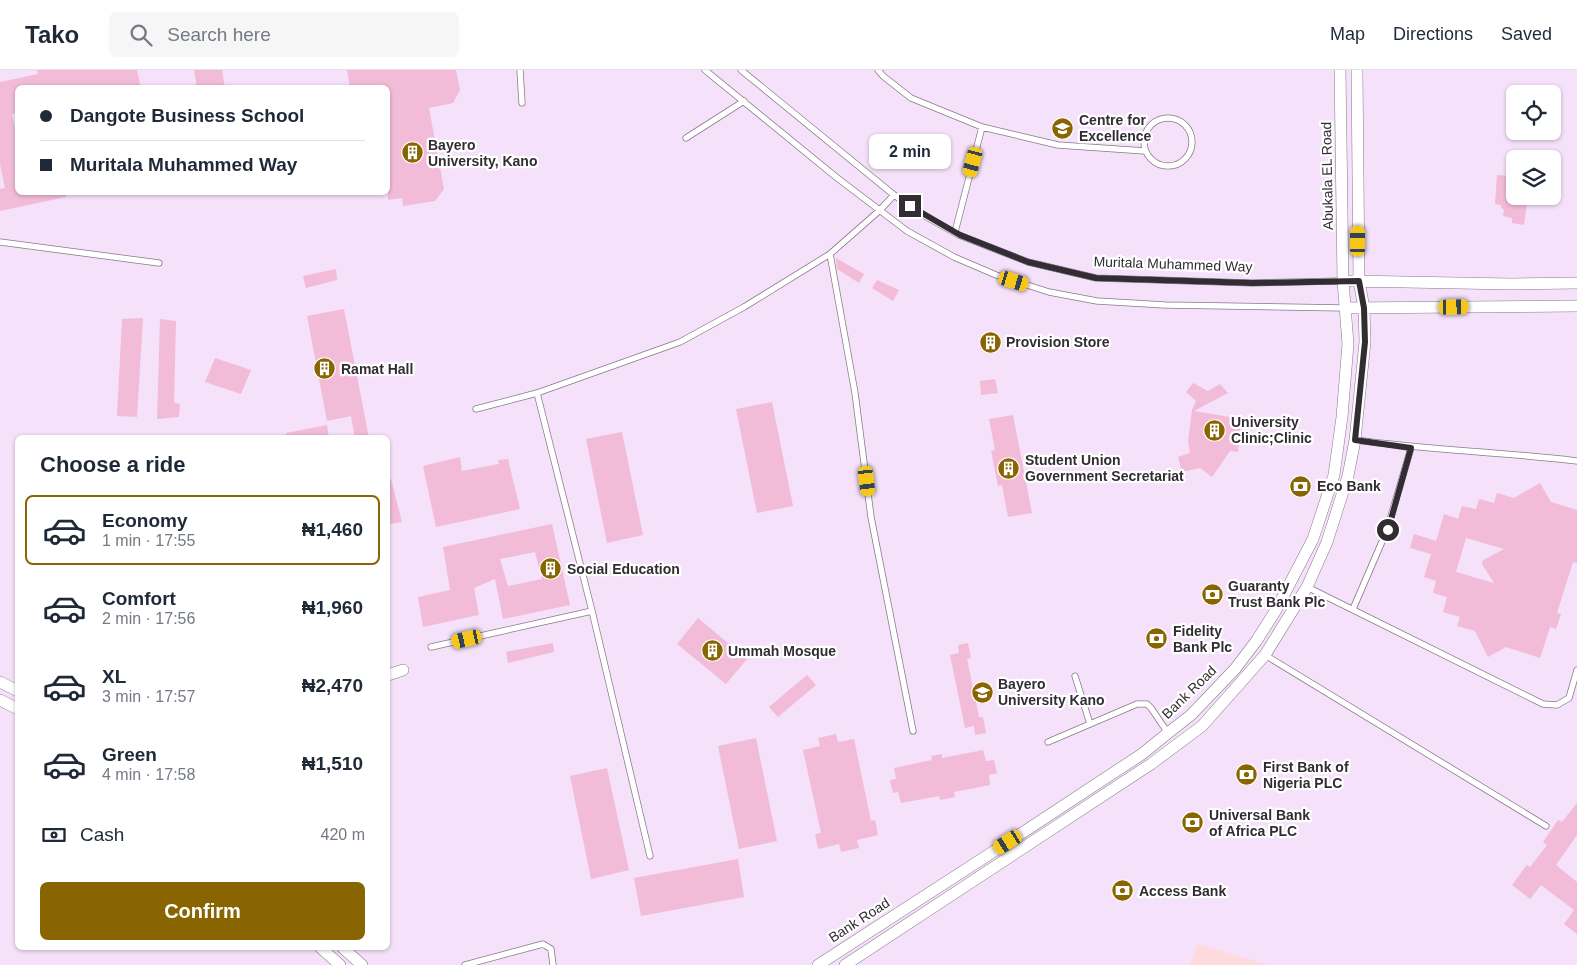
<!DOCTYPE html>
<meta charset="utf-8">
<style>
:root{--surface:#fff;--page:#f6f6f7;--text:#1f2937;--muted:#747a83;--line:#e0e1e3;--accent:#886501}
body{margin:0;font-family:Helvetica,sans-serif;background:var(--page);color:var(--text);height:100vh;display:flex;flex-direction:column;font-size:19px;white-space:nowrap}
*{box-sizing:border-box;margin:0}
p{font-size:16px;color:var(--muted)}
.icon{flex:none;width:28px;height:28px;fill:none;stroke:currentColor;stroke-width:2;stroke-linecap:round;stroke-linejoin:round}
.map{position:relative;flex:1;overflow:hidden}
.drawer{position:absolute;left:15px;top:365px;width:375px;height:515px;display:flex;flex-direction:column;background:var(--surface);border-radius:8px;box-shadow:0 1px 4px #0004}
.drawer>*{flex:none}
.top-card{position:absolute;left:15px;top:15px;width:375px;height:110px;border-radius:8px;box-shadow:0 1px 4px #0004;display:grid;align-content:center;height:110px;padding:0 25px;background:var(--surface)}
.fabs{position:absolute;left:1506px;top:15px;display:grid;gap:10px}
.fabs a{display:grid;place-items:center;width:55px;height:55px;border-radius:8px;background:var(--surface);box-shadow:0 1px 4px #0004;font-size:25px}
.end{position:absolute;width:22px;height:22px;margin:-11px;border:6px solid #322d33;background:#fff;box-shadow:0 0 0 2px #fff}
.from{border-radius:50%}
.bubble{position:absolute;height:35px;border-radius:8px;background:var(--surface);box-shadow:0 1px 4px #0004;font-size:16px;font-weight:700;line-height:35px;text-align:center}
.car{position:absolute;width:15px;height:30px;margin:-15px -8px;border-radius:6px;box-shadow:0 0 4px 1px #0007;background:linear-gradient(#f5c518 24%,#345 0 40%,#f5c518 0 76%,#345 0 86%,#f5c518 0)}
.top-card b{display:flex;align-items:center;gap:18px;height:48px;font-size:19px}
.top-card b+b{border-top:1px solid var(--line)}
.top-card i{width:12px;height:12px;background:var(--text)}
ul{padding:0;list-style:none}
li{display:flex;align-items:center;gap:15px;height:70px;margin:0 10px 8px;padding:0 15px;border:2px solid transparent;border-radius:8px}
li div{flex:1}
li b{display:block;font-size:19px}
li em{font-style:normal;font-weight:700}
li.current{border-color:var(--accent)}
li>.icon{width:45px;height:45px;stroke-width:1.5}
h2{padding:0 25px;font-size:22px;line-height:60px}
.pay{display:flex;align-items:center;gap:12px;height:55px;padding:0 25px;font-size:19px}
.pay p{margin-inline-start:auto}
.button{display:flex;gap:10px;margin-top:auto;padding:10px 25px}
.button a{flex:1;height:58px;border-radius:8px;background:var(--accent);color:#fff;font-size:20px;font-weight:700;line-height:58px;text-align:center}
header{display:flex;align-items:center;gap:30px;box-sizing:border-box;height:70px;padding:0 25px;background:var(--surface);border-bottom:1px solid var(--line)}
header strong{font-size:24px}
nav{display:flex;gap:28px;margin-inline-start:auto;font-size:18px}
.search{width:350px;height:45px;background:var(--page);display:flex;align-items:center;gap:12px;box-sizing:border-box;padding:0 18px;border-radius:8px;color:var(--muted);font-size:19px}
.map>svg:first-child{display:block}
.built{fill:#f5e1f9;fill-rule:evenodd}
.green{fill:#fed9dd}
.building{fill:#f2bbd8;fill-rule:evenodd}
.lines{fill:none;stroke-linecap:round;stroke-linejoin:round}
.lane-casing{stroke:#877a8a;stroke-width:7}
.street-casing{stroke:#877a8a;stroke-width:12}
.lane{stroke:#fff;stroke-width:5.5}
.street{stroke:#fff;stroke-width:11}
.route{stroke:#322d33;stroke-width:6}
.labels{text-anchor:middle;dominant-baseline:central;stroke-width:4.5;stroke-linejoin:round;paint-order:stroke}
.poi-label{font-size:14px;font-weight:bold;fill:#322d33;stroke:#fff;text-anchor:start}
.street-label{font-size:14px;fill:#322d33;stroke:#fff}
</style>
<header>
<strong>Tako</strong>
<div class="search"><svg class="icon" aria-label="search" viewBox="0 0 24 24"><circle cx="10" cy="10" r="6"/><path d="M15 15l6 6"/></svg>Search here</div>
<nav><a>Map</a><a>Directions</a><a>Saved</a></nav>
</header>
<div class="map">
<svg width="1577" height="895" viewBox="0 0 1577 895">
<rect width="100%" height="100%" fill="#fcedff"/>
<path class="built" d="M0,0H1577V895H0ZM18,18H388V122H18ZM1515,24H1552V61H1515ZM1515,89H1552V126H1515ZM18,368H388V878H18Z"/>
<path class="green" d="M1197,874L1270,895H1190Z"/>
<path class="building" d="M37,0H137L141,18H18V42L12,44L18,73V122H66V127L0,141V119L5,118L0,94V12L38,4Z
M194,0H222L225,18H197Z
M347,0H456L460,20L453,33L429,38L444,119L435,131L403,136L402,128L388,130V18H350Z
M1497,105L1512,106L1511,111H1515V126H1528L1524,155L1512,153V148L1503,146L1504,139L1501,138V135L1495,134Z
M836,188L864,204L859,213L837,199Z
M336,199L337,210L306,218L303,206Z
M877,210L899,220L893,231L872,218Z
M344,239L369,368H355L351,346L327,351L307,246Z
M143,248L137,347L117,346L122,249Z
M160,249L176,251L174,333L180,334L179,347L157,349Z
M999,264V280L980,279L982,265Z
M215,288L251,300L241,324L205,312Z
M995,309L998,323L981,325L980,311Z
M1193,313L1208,321L1220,314L1228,323L1194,341L1242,349L1238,382L1230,381L1212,407L1200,398L1182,402L1178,387L1190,383L1188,371L1192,340L1196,331L1186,322Z
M772,332L793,436L757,443L736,339Z
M1013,345L1032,443L1008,447L1002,415L998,416L991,381L995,380L989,349Z
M327,355L329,368H286V363Z
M622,362L643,465L607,473L586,369Z
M460,387L462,401L499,394L498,390L508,389L520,439L436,457L423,396Z
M391,409L402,452L388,454V410Z
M1540,413L1551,432L1577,440V493L1573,492L1557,543L1561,544L1556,559L1550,557L1540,588L1506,577L1488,587L1475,561L1457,556L1460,547L1443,542L1447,527L1433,523L1436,511L1424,507L1431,484L1410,478L1414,464L1436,471L1444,444L1458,449L1462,436L1476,439L1479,429L1494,433L1497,423L1514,428ZM1466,468L1504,479L1483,490L1482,494L1494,513L1456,502Z
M552,454L570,535L503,549L495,509L474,518L479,545L423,557L418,527L450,520L443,477ZM535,482L542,509L508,516L500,489Z
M698,548L747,589L726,614L677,574Z
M553,573L554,582L508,593L506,582Z
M968,573L971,588L967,589L979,647H983L986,663L975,665L974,656L965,658L950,585L959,583L958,575Z
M807,605L816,615L778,647L769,637Z
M836,664L838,672L854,669L871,751L875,750L878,765L857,770L859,778L841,782L839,774L818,779L815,764L821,763L803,680L820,676L818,668Z
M756,668L777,771L739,779L718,676Z
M983,680L986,691L994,690L997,703L989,705L990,715L954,722L955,727L940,730L939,726L901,733L898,722L893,723L890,710L896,709L894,698L932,690L931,686L942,684V688Z
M607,698L629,800L591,809L570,706Z
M1577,733V765L1556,795L1577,812V864L1564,854L1574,840L1541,815L1530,829L1512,815L1527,795L1530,797L1547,775L1543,772L1558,750L1562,752Z
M738,789L744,827L641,846L634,808Z"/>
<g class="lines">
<defs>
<path id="lane" d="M520,0L522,33
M705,0L836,107L907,161L954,187L996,205L1049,222L1097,231L1165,235L1345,238
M741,0L894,125L925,146L959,165L1028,192L1096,208L1252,213L1343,211
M878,0L883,6L911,28L982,57L1058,75L1145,81
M1144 72a24 24 0 1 1 48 0a24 24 0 1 1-48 0Z
M686,68L744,31
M955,162L982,57
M0,172L159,193
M830,184L855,323L871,447L913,661
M537,323L592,541L650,786
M476,339L537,323L680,272L744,237L830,184L880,140L894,125
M1355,370C1429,380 1503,382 1577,391
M1307,517L1543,634L1557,635L1569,628L1577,600
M1353,539L1387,460L1411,378
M431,577L592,541
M1265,585L1546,756
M1075,606L1090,654
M1048,672L1137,634H1147L1151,638L1168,663
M465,895L543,874L551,879L553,895"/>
<path id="street" d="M1351,211L1511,214L1577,213
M1345,238L1577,236
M388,605L403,600
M0,612L18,621
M0,630L18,639
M321,878L340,895
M343,878L362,895
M818,895L1022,763L1142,684L1168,663L1191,645L1235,599L1257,570L1276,540L1313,469L1334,405L1342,347L1348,274L1343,211L1340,0
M845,895L1151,694L1202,656L1265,585L1307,517L1327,472L1348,406L1355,370L1365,272L1364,238L1359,211L1357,0"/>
</defs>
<use href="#lane" class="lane-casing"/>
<use href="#street" class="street-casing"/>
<use href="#lane" class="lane"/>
<use href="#street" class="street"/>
</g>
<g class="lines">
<path class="route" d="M910,136L960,165L1028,192L1096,208L1252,213L1359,211L1364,238L1365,272L1355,370L1411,378L1388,460"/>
</g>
<defs>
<symbol id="university-disc" viewBox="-11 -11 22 22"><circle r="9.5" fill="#886501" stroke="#fff"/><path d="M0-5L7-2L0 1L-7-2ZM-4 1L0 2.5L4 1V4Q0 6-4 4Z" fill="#fff"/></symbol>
<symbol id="building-disc" viewBox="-11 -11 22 22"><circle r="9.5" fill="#886501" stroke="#fff"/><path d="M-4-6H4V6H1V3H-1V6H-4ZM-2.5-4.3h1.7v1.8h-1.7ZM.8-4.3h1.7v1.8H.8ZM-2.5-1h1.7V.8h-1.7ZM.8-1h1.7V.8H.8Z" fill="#fff"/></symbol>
<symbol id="bank-disc" viewBox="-11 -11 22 22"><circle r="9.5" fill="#886501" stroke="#fff"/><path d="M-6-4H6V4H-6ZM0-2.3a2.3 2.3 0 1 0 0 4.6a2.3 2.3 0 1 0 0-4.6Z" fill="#fff"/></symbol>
</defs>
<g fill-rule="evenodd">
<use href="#university-disc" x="1050" y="46" width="25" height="25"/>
<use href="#building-disc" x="400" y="70" width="25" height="25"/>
<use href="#building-disc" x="978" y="260" width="25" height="25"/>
<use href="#building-disc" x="312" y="286" width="25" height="25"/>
<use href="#building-disc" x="1202" y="348" width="25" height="25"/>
<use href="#building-disc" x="996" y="386" width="25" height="25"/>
<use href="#bank-disc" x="1288" y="404" width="25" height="25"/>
<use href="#building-disc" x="538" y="486" width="25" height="25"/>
<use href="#bank-disc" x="1200" y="512" width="25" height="25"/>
<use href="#bank-disc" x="1144" y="556" width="25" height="25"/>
<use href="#building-disc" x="700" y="568" width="25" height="25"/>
<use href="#university-disc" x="970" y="610" width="25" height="25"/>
<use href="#bank-disc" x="1234" y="692" width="25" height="25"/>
<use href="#bank-disc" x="1180" y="740" width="25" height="25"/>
<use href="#bank-disc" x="1110" y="808" width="25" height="25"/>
</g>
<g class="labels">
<g class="poi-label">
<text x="1079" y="50">Centre for<tspan x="1079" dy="16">Excellence</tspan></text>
<text x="428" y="75">Bayero<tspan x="428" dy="16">University, Kano</tspan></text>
<text x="1006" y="272">Provision Store</text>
<text x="341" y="299">Ramat Hall</text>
<text x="1231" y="352">University<tspan x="1231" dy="16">Clinic;Clinic</tspan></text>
<text x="1025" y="390">Student Union<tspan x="1025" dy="16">Government Secretariat</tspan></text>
<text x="1317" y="416">Eco Bank</text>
<text x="567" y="499">Social Education</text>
<text x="1228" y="516">Guaranty<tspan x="1228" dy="16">Trust Bank Plc</tspan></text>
<text x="1173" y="561">Fidelity<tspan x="1173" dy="16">Bank Plc</tspan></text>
<text x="728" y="581">Ummah Mosque</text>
<text x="998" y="614">Bayero<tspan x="998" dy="16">University Kano</tspan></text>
<text x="1263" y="697">First Bank of<tspan x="1263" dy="16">Nigeria PLC</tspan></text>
<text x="1209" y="745">Universal Bank<tspan x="1209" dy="16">of Africa PLC</tspan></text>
<text x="1139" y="821">Access Bank</text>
</g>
<g class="street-label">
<text transform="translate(1327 106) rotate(-91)">Abukala EL Road</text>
<text transform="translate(1173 194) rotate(2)">Muritala Muhammed Way</text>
<text transform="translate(1189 622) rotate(-44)">Bank Road</text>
<text transform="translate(859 850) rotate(-33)">Bank Road</text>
</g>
</g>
</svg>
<div class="fabs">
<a><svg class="icon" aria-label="locate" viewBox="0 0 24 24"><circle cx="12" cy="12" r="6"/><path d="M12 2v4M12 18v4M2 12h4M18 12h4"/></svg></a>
<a><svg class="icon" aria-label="layers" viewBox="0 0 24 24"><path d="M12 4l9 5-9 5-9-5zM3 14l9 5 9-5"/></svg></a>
</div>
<i class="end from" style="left:1388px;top:460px"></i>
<i class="end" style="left:910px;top:136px"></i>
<div class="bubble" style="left:869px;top:64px;width:82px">2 min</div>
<i class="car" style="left:973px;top:92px;rotate:195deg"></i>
<i class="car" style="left:1358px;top:171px;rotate:0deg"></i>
<i class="car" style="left:1014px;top:211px;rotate:107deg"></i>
<i class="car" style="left:1454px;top:237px;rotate:89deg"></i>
<i class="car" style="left:867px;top:411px;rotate:173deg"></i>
<i class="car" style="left:467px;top:569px;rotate:257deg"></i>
<i class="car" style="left:1008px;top:772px;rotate:238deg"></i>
<div class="top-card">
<b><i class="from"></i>Dangote Business School</b>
<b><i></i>Muritala Muhammed Way</b>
</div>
<section class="drawer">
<h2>Choose a ride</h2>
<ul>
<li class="current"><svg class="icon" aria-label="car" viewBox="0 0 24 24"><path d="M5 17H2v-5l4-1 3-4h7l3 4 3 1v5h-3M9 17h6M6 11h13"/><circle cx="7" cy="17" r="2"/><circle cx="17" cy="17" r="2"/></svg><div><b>Economy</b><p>1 min · 17:55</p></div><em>₦1,460</em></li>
<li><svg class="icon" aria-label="car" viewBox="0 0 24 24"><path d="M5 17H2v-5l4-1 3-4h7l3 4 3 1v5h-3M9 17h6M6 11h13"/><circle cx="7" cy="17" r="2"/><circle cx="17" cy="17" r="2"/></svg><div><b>Comfort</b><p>2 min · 17:56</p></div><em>₦1,960</em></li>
<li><svg class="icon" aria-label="car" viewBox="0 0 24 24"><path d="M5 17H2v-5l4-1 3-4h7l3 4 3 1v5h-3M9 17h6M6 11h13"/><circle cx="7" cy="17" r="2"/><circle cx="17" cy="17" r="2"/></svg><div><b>XL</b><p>3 min · 17:57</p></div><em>₦2,470</em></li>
<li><svg class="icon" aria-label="car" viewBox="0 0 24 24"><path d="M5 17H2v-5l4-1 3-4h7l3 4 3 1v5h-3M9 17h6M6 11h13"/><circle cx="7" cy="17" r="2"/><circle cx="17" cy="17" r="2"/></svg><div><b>Green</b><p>4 min · 17:58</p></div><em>₦1,510</em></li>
</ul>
<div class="pay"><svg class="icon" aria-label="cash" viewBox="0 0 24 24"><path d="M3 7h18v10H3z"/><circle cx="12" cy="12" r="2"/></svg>Cash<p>420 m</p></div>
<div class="button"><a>Confirm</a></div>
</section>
</div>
